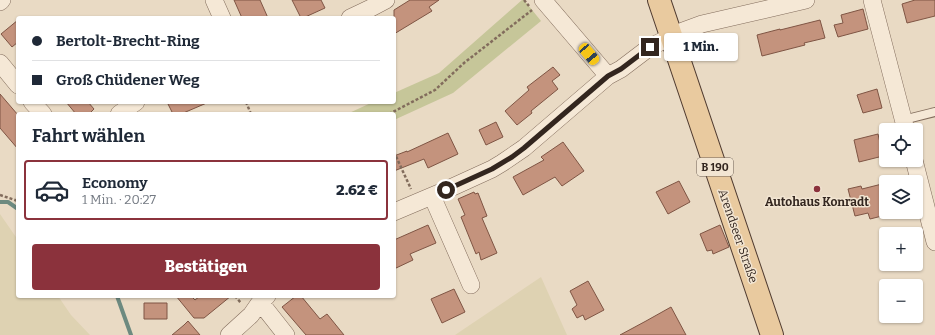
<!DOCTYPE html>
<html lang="de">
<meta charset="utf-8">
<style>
:root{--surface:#fff;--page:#f6f6f7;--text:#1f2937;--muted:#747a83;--line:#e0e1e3;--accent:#8b323c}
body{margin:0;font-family:Bitter,serif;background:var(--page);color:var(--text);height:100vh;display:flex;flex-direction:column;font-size:15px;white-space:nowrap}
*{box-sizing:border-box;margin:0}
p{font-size:13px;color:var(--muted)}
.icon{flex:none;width:22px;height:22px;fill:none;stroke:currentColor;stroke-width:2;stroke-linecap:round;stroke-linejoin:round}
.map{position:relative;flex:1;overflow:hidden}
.details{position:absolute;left:16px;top:112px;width:380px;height:186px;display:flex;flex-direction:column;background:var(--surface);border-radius:4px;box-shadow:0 1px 3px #0004}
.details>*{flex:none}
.banner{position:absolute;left:16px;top:16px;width:380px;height:88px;border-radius:4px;box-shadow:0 1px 3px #0004;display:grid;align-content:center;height:88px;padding:0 16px;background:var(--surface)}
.fabs{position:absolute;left:879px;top:123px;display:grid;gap:8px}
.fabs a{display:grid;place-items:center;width:44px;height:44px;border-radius:4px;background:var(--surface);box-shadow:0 1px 3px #0004;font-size:20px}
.end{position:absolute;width:18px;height:18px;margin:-9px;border:5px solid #33261f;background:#fff;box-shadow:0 0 0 2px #fff}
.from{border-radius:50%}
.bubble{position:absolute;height:28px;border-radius:4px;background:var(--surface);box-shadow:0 1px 3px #0004;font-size:13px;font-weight:800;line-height:28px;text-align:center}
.car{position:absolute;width:12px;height:24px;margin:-12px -6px;border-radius:5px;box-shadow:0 0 3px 1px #0007;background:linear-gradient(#f5c518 24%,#345 0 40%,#f5c518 0 76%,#345 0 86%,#f5c518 0)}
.banner b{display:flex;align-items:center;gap:14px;height:38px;font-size:15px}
.banner b+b{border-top:1px solid var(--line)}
.banner i{width:10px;height:10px;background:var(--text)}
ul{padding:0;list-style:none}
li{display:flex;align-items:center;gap:12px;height:60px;margin:0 8px 6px;padding:0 8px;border:2px solid transparent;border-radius:4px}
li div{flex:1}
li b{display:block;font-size:15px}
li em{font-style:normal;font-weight:800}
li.active{border-color:var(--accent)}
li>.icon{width:36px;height:36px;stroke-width:1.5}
h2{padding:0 16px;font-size:18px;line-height:48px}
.primary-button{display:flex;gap:8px;margin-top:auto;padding:8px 16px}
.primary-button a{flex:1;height:46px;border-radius:4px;background:var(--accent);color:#fff;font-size:16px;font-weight:800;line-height:46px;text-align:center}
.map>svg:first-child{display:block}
.farmland{fill:#ded2b2}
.green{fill:#c6c699}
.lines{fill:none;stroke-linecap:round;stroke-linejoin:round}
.stream{stroke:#6d8a80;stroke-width:4}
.building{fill:#c4937d;stroke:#7f5544}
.lane-casing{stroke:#826c5c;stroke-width:10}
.street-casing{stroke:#826c5c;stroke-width:18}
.primary-casing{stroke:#503b30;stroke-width:24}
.path{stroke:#826c5c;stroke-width:2.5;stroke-dasharray:3 2;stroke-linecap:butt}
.lane{stroke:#f5e8d6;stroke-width:8}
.street{stroke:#f5e8d6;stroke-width:17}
.primary{stroke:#e9ca9f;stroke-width:22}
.route{stroke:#33261f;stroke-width:5}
.poi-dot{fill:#8b323c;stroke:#f2e5d2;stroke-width:1.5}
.labels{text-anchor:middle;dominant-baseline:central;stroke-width:3;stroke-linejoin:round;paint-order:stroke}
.shield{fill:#f2e5d2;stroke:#6c5f55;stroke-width:1}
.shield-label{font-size:11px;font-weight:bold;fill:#33261f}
.poi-label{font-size:12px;font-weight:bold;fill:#33261f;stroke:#f2e5d2}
.street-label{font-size:12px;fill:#33261f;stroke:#f2e5d2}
</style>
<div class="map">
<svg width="935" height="335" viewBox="0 0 935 335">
<rect width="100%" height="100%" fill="#e9dac4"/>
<path class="farmland" d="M0,214L18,240V296H58L71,315L90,335H0Z
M541,277L567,335H455Z"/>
<path class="green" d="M522,0H524L541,21L453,93L394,120V114H347L373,102H394V93L439,73Z"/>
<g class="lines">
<path class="stream" d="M0,202H8L18,209
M117,296L131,335"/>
</g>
<path class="building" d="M234,0H260L268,18H242Z
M292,0H321L325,8L303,18H301Z
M410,0H439L429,7L432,11L394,34V10Z
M915,0H935V16L907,23L902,4Z
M863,9L868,29L838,37L834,25L843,23L841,15Z
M18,20V42L12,47L1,34Z
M820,20L825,38L804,43L805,45L762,56L757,35L780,29V30Z
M553,67L560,75L552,81L558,89L531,111L532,113L517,125L505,111L529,90L527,87Z
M877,89L882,108L863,113L857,95Z
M0,94L18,115V149L0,128Z
M66,102H88L94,109L89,114H76Z
M167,102H209L181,114H173Z
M496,122L503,137L486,145L479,130Z
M448,133L458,154L428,168L424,159L394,171V156L407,151V152Z
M878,134L883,156L859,162L854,140Z
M563,142L584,171L562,186L555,177L523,195L513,177L544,160L541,157Z
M679,181L690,202L668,214L656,192Z
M886,183V215L870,219L868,213L855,216L848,189L861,186L862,189Z
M474,192L475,194L478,193L487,216L482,218L497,253L481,260L479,252L476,254L461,217L465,215L458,199Z
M428,225L436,243L410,254L413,260L394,269V240Z
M720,225L729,247L713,254L712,250L707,251L700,234Z
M588,281L604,310L585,320L583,315L577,318L572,309L577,305L570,291Z
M454,289L465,312L442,323L431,299Z
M176,296H191L195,300L200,296H231L204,318H194Z
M296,296H301L320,319L327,314L344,335H306L282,307Z
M144,303H167V319H144Z
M671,307L686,335H620L646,321Z
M188,321L200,335H172L184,325Z"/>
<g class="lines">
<defs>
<path id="lane" d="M903,120L935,112"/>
<path id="street" d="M214,0L222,18
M543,0L608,76L621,69L650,47L683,31L702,24L806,0
M872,0L906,130
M0,2L2,0
M350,18L369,9L386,0
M0,63L18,85
M32,102L43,114
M119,114L136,102
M914,160L935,242
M432,196L471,285
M394,212L446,190L492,169L502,163L524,148L608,76
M260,302L286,335
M229,335L251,315L260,302L267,296"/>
<path id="primary" d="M659,0L772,335"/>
</defs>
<use href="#lane" class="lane-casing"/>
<use href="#street" class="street-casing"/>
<use href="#primary" class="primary-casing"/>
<path class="path" d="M524,0L529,6
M246,102L251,114
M389,114L435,90L464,63L532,10
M394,152L411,189
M0,195L18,201
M235,296L241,303"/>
<use href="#lane" class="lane"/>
<use href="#street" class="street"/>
<use href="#primary" class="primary"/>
</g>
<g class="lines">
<path class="route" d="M446,190L492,169L512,157L524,148L608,76L621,69L650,47"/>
</g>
<circle class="poi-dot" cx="817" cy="189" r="4"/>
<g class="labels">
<rect class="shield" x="697" y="158" width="36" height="18" rx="3"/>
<g class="shield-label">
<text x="715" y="167">B 190</text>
</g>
<g class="poi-label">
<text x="817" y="202">Autohaus Konradt</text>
</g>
<g class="street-label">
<text transform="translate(738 236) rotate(71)">Arendseer Straße</text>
</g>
</g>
</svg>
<div class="fabs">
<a><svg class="icon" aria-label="locate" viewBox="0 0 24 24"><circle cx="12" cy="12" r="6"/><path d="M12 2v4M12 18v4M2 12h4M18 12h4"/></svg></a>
<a><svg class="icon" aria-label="layers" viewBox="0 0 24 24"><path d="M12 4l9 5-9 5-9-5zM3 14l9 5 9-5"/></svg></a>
<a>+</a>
<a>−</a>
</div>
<i class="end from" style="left:446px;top:190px"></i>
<i class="end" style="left:650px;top:47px"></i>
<div class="bubble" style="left:664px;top:33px;width:74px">1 Min.</div>
<i class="car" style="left:589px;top:54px;rotate:140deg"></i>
<div class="banner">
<b><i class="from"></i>Bertolt-Brecht-Ring</b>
<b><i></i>Groß Chüdener Weg</b>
</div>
<section class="details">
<h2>Fahrt wählen</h2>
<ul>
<li class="active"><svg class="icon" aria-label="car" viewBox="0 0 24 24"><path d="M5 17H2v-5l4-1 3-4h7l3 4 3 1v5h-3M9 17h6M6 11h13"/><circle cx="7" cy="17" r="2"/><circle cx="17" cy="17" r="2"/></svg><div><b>Economy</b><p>1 Min. · 20:27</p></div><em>2.62 €</em></li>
</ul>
<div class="primary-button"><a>Bestätigen</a></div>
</section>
</div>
